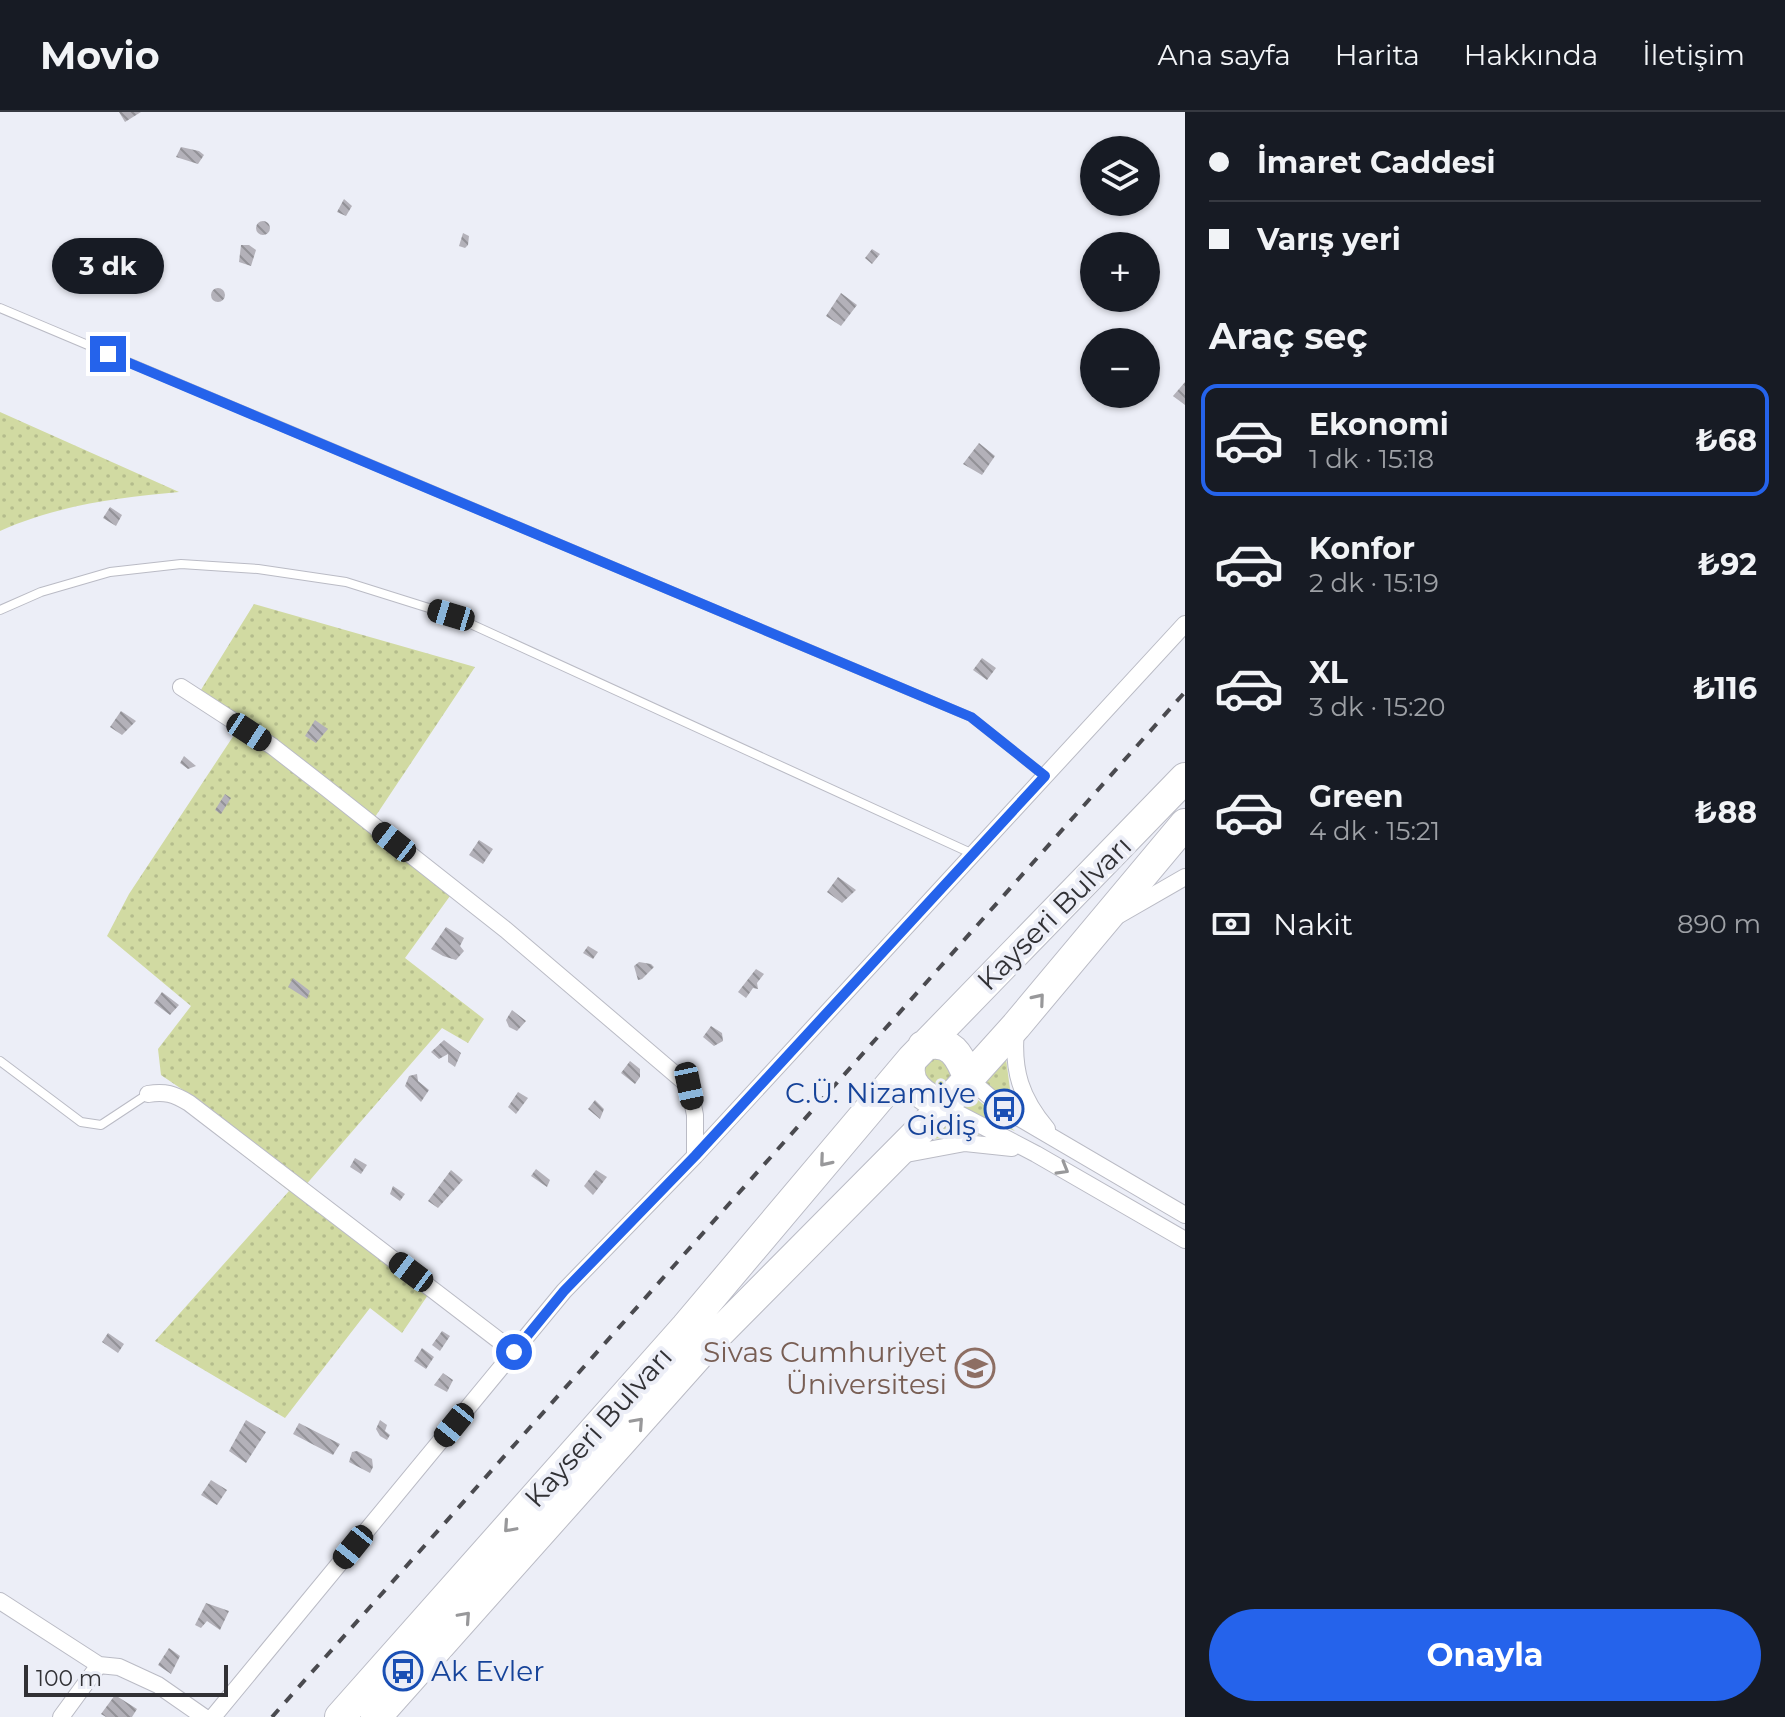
<!DOCTYPE html>
<html lang="tr">
<meta charset="utf-8">
<style>
:root{--surface:#171b24;--page:#20242c;--text:#f1f3f6;--muted:#9ea1a6;--line:#363941;--accent:#2563eb}
body{margin:0;font-family:Montserrat,sans-serif;background:var(--page);color:var(--text);height:100vh;display:flex;flex-direction:column;font-size:30px;white-space:nowrap}
*{box-sizing:border-box;margin:0}
p{font-size:26px;color:var(--muted)}
.icon{flex:none;width:44px;height:44px;fill:none;stroke:currentColor;stroke-width:2;stroke-linecap:round;stroke-linejoin:round}
.map{position:relative;flex:1;overflow:hidden}
.drawer{display:flex;flex-direction:column;background:var(--surface);width:600px}
.drawer>*{flex:none}
.hud{display:grid;align-content:center;height:176px;padding:0 24px;background:var(--surface)}
.buttons{position:absolute;left:1080px;top:24px;display:grid;gap:16px}
.buttons a{display:grid;place-items:center;width:80px;height:80px;border-radius:50%;background:var(--surface);box-shadow:0 2px 6px #0004;font-size:40px}
.scale{position:absolute;left:24px;bottom:20px;width:204px;box-sizing:border-box;padding-left:8px;border:4px solid #313135;border-top:0;font-size:22px;line-height:28px;white-space:nowrap;color:#313135;-webkit-text-stroke:6px #eceef7;paint-order:stroke}
.end{position:absolute;width:36px;height:36px;margin:-18px;border:10px solid #2563eb;background:#fff;box-shadow:0 0 0 4px #fff}
.from{border-radius:50%}
.bubble{position:absolute;height:56px;border-radius:28px;background:var(--surface);box-shadow:0 2px 6px #0004;font-size:26px;font-weight:700;line-height:56px;text-align:center}
.car{position:absolute;width:24px;height:48px;margin:-24px -12px;border-radius:10px;box-shadow:0 0 6px 2px #0007;background:linear-gradient(#222 24%,#8ab4d8 0 40%,#222 0 76%,#8ab4d8 0 86%,#222 0)}
.hud b{display:flex;align-items:center;gap:28px;height:76px;font-size:30px}
.hud b+b{border-top:2px solid var(--line)}
.hud i{width:20px;height:20px;background:var(--text)}
ul{padding:0;list-style:none}
li{display:flex;align-items:center;gap:24px;height:112px;margin:0 16px 12px;padding:0 8px;border:4px solid transparent;border-radius:16px}
li div{flex:1}
li b{display:block;font-size:30px}
li em{font-style:normal;font-weight:700}
li.current{border-color:var(--accent)}
li>.icon{width:72px;height:72px;stroke-width:1.5}
h2{padding:0 24px;font-size:36px;line-height:96px}
.pay{display:flex;align-items:center;gap:20px;height:88px;padding:0 24px;font-size:30px}
.pay p{margin-inline-start:auto}
.primary-button{display:flex;gap:16px;margin-top:auto;padding:16px 24px}
.primary-button a{flex:1;height:92px;border-radius:48px;background:var(--accent);color:#fff;font-size:32px;font-weight:700;line-height:92px;text-align:center}
header{display:flex;align-items:center;gap:48px;box-sizing:border-box;height:112px;padding:0 40px;background:var(--surface);border-bottom:2px solid var(--line)}
header strong{font-size:38px}
nav{display:flex;gap:44px;margin-inline-start:auto;font-size:28px}
main{display:flex;flex:1;min-height:0}
.map>svg:first-child{display:block}
.green{fill:url(#green-dots)}
.building{fill:url(#building-back-hatch)}
.lines{fill:none;stroke-linecap:round;stroke-linejoin:round}
.lane-casing{stroke:#babbc5;stroke-width:10}
.street-casing{stroke:#babbc5;stroke-width:18}
.highway-casing{stroke:#babbc5;stroke-width:32}
.lane{stroke:#fff;stroke-width:8}
.street{stroke:#fff;stroke-width:16}
.highway{stroke:#fff;stroke-width:30}
.rail{stroke:#4a4a4f;stroke-width:4;stroke-dasharray:10 10;stroke-linecap:butt}
.oneway{stroke:#98989a}
.route{stroke:#2563eb;stroke-width:10}
.labels{text-anchor:middle;dominant-baseline:central;stroke-width:8;stroke-linejoin:round;paint-order:stroke}
.street-label{font-size:28px;fill:#313135;stroke:#eceef7}
.transit-label{font-size:28px;fill:#164399;stroke:#eceef7;text-anchor:end}
.education-label{font-size:28px;fill:#785e54;stroke:#eceef7;text-anchor:end}
</style>
<header>
<strong>Movio</strong>
<nav><a>Ana sayfa</a><a>Harita</a><a>Hakkında</a><a>İletişim</a></nav>
</header>
<main>
<div class="map">
<svg width="1185" height="1605" viewBox="0 0 1185 1605">
<defs>
<pattern id="green-dots" width="8" height="8" patternUnits="userSpaceOnUse" patternTransform="scale(2)"><rect width="8" height="8" fill="#d1daa2"/><path d="M2 2h.1M6 6h.1" fill="none" stroke="#b4bc8c" stroke-width="1.8" stroke-linecap="round"/></pattern>
<pattern id="building-back-hatch" width="6" height="6" patternUnits="userSpaceOnUse" patternTransform="scale(2)"><rect width="6" height="6" fill="#b3b1b9"/><path d="M-1 5l2 2M0 0l6 6M5-1l2 2" fill="none" stroke="#929197"/></pattern>
</defs>
<rect width="100%" height="100%" fill="#eceef7"/>
<path class="green" d="M0,300L179,380C116,386 58,393 0,419Z
M254,492L475,555L369,714L450,784L405,846L484,907L468,931L442,916L304,1075L430,1180L402,1221L370,1196L285,1306L155,1229L289,1079L174,989L183,978L161,963L158,937L191,894L107,824L129,782L238,617L199,581Z
M944,944L953,964L945,972L935,973C924,964 922,961 927,948Z
M1006,947L1010,977L1022,1003L985,970Z
M972,983L1015,1019L960,996Z
M948,1009L980,1023L932,1027Z"/>
<path class="building" d="M119,0H141L125,10Z
M181,35L199,39L204,43L198,52L176,45Z
M344,87L352,94L346,104L337,100Z
M256 116a7 7 0 1 1 14 0a7 7 0 1 1-14 0Z
M463,121L469,124L468,133L465,136L459,134Z
M241,133H249L256,138L251,154L239,150Z
M872,137L880,142L872,152L865,146Z
M211 183a7 7 0 1 1 14 0a7 7 0 1 1-14 0Z
M841,181L857,193L841,214L826,204Z
M1185,270V293L1173,284Z
M979,331L995,344L982,363L963,352Z
M110,395L122,403L116,414L103,406Z
M982,546L996,556L987,568L973,558Z
M121,599L136,609L122,623L110,615Z
M315,608L328,617L316,631L305,624Z
M184,644L196,654L188,657L180,651Z
M225,682L231,686L221,702L215,698Z
M479,728L493,737L483,752L469,743Z
M838,765L856,778L842,791L827,780Z
M446,815L464,826L460,834L464,839L456,848L443,844L431,837Z
M588,834L598,840L593,847L583,841Z
M639,850L651,852L654,855L642,867L638,868L634,854Z
M756,857L764,862L757,871L758,877L753,876L746,886L738,880Z
M293,866L310,879L307,887L288,875Z
M162,880L179,893L170,903L154,891Z
M512,898L526,909L517,919L509,915L506,908Z
M711,914L722,921L723,929L714,934L703,925Z
M444,928L461,941L455,955L448,950V942L439,947L431,940Z
M630,949L640,957V965L635,972L621,961Z
M417,962L418,969L429,978L421,990L405,974L409,964Z
M518,980L528,986L516,1002L508,995Z
M595,988L604,997L600,1007L588,997Z
M355,1046L367,1053L361,1062L350,1055Z
M536,1057L550,1068L547,1075L531,1064Z
M451,1058L463,1068L438,1096L428,1089Z
M596,1058L607,1065L593,1083L584,1074Z
M393,1074L405,1082L400,1089L390,1082Z
M442,1219L450,1224L440,1239L432,1233Z
M108,1221L124,1232L118,1241L102,1230Z
M422,1236L434,1245L426,1257L414,1249Z
M443,1261L453,1268L447,1280L434,1273Z
M246,1308L266,1320L246,1351L229,1339Z
M380,1308L387,1313L385,1319L390,1323L387,1328L380,1324L376,1317Z
M299,1311L340,1332L333,1343L293,1322Z
M357,1339L372,1347L373,1355L370,1361L349,1350L352,1340Z
M211,1368L227,1378L217,1393L201,1383Z
M206,1491L229,1499L220,1518L207,1509L201,1516L195,1513Z
M169,1536L180,1544L171,1562L158,1553Z
M115,1583L137,1597L132,1605H106L101,1602Z"/>
<g class="lines">
<defs>
<path id="lane" d="M0,196L971,605L1045,664
M0,498L41,480L110,460L181,452L258,457L346,470L451,503L973,742
M0,949L81,1010L101,1013L148,982"/>
<path id="street" d="M181,575L272,634L326,676L506,818L689,974L695,1003V1044
M1119,803L1185,765
M1016,917C1012,959 1021,986 1047,1017
M969,967L1004,997L1185,1103
M148,982C165,979 174,982 189,991L514,1240
M944,994L1036,1042L1185,1128
M901,1043L965,1031L1012,1036
M0,1489L99,1553L119,1555L158,1573L204,1605
M61,1605L99,1553
M213,1605L564,1179L695,1044L1185,512"/>
<path id="highway" d="M923,934C951,925 960,944 969,967
M912,947C902,972 924,985 944,994
M340,1605L686,1215L912,947L1185,666
M376,1605L709,1231L944,994L1016,914L1185,712"/>
</defs>
<use href="#lane" class="lane-casing"/>
<use href="#street" class="street-casing"/>
<use href="#highway" class="highway-casing"/>
<use href="#lane" class="lane"/>
<use href="#street" class="street"/>
<use href="#highway" class="highway"/>
<path class="rail" d="M272,1605L1185,580"/>
</g>
<defs><path id="oneway-chevron" d="M-2-3.5L2.5 0L-2 3.5" fill="none" stroke-width="1.6" stroke-linecap="round" stroke-linejoin="round" transform="scale(2)"/></defs>
<g class="oneway">
<use href="#oneway-chevron" transform="translate(1039 887) rotate(-50)"/>
<use href="#oneway-chevron" transform="translate(825 1049) rotate(130)"/>
<use href="#oneway-chevron" transform="translate(1063 1057) rotate(30)"/>
<use href="#oneway-chevron" transform="translate(638 1311) rotate(-48)"/>
<use href="#oneway-chevron" transform="translate(509 1415) rotate(132)"/>
<use href="#oneway-chevron" transform="translate(465 1505) rotate(-48)"/>
</g>
<g class="lines">
<path class="route" d="M108,242L971,605L1045,664L695,1044L564,1179L514,1240"/>
</g>
<defs>
<symbol id="bus-ring" viewBox="-11 -11 22 22"><circle r="9.5" fill="#eceef7" stroke="#1a4fb4" stroke-width="1.5"/><path d="M-5-6H5V4H4V6H2V4H-2V6H-4V4H-5ZM-3.5-4V0h7V-4ZM-3.5 1.2v1.5H-2V1.2ZM2 1.2v1.5H3.5V1.2Z" fill="#1a4fb4"/></symbol>
<symbol id="university-ring" viewBox="-11 -11 22 22"><circle r="9.5" fill="#eceef7" stroke="#8d6e63" stroke-width="1.5"/><path d="M0-5L7-2L0 1L-7-2ZM-4 1L0 2.5L4 1V4Q0 6-4 4Z" fill="#8d6e63"/></symbol>
</defs>
<g fill-rule="evenodd">
<use href="#bus-ring" x="982" y="975" width="44" height="44"/>
<use href="#university-ring" x="953" y="1234" width="44" height="44"/>
<use href="#bus-ring" x="381" y="1537" width="44" height="44"/>
</g>
<g class="labels">
<g class="street-label">
<text transform="translate(1054 801) rotate(-45)">Kayseri Bulvarı</text>
<text transform="translate(598 1315) rotate(-48)">Kayseri Bulvarı</text>
</g>
<g class="transit-label">
<text x="976" y="981">C.Ü. Nizamiye<tspan x="976" dy="32">Gidiş</tspan></text>
<text x="431" y="1559" text-anchor="start">Ak Evler</text>
</g>
<g class="education-label">
<text x="947" y="1240">Sivas Cumhuriyet<tspan x="947" dy="32">Üniversitesi</tspan></text>
</g>
</g>
</svg>
<div class="buttons">
<a><svg class="icon" aria-label="layers" viewBox="0 0 24 24"><path d="M12 4l9 5-9 5-9-5zM3 14l9 5 9-5"/></svg></a>
<a>+</a>
<a>−</a>
</div>
<div class="scale">100 m</div>
<i class="end from" style="left:514px;top:1240px"></i>
<i class="end" style="left:108px;top:242px"></i>
<div class="bubble" style="left:52px;top:126px;width:112px">3 dk</div>
<i class="car" style="left:451px;top:503px;rotate:287deg"></i>
<i class="car" style="left:249px;top:620px;rotate:123deg"></i>
<i class="car" style="left:394px;top:730px;rotate:308deg"></i>
<i class="car" style="left:689px;top:974px;rotate:168deg"></i>
<i class="car" style="left:411px;top:1160px;rotate:307deg"></i>
<i class="car" style="left:454px;top:1313px;rotate:219deg"></i>
<i class="car" style="left:353px;top:1435px;rotate:219deg"></i>
</div>
<section class="drawer">
<div class="hud">
<b><i class="from"></i>İmaret Caddesi</b>
<b><i></i>Varış yeri</b>
</div>
<h2>Araç seç</h2>
<ul>
<li class="current"><svg class="icon" aria-label="car" viewBox="0 0 24 24"><path d="M5 17H2v-5l4-1 3-4h7l3 4 3 1v5h-3M9 17h6M6 11h13"/><circle cx="7" cy="17" r="2"/><circle cx="17" cy="17" r="2"/></svg><div><b>Ekonomi</b><p>1 dk · 15:18</p></div><em>₺68</em></li>
<li><svg class="icon" aria-label="car" viewBox="0 0 24 24"><path d="M5 17H2v-5l4-1 3-4h7l3 4 3 1v5h-3M9 17h6M6 11h13"/><circle cx="7" cy="17" r="2"/><circle cx="17" cy="17" r="2"/></svg><div><b>Konfor</b><p>2 dk · 15:19</p></div><em>₺92</em></li>
<li><svg class="icon" aria-label="car" viewBox="0 0 24 24"><path d="M5 17H2v-5l4-1 3-4h7l3 4 3 1v5h-3M9 17h6M6 11h13"/><circle cx="7" cy="17" r="2"/><circle cx="17" cy="17" r="2"/></svg><div><b>XL</b><p>3 dk · 15:20</p></div><em>₺116</em></li>
<li><svg class="icon" aria-label="car" viewBox="0 0 24 24"><path d="M5 17H2v-5l4-1 3-4h7l3 4 3 1v5h-3M9 17h6M6 11h13"/><circle cx="7" cy="17" r="2"/><circle cx="17" cy="17" r="2"/></svg><div><b>Green</b><p>4 dk · 15:21</p></div><em>₺88</em></li>
</ul>
<div class="pay"><svg class="icon" aria-label="cash" viewBox="0 0 24 24"><path d="M3 7h18v10H3z"/><circle cx="12" cy="12" r="2"/></svg>Nakit<p>890 m</p></div>
<div class="primary-button"><a>Onayla</a></div>
</section>
</main>
